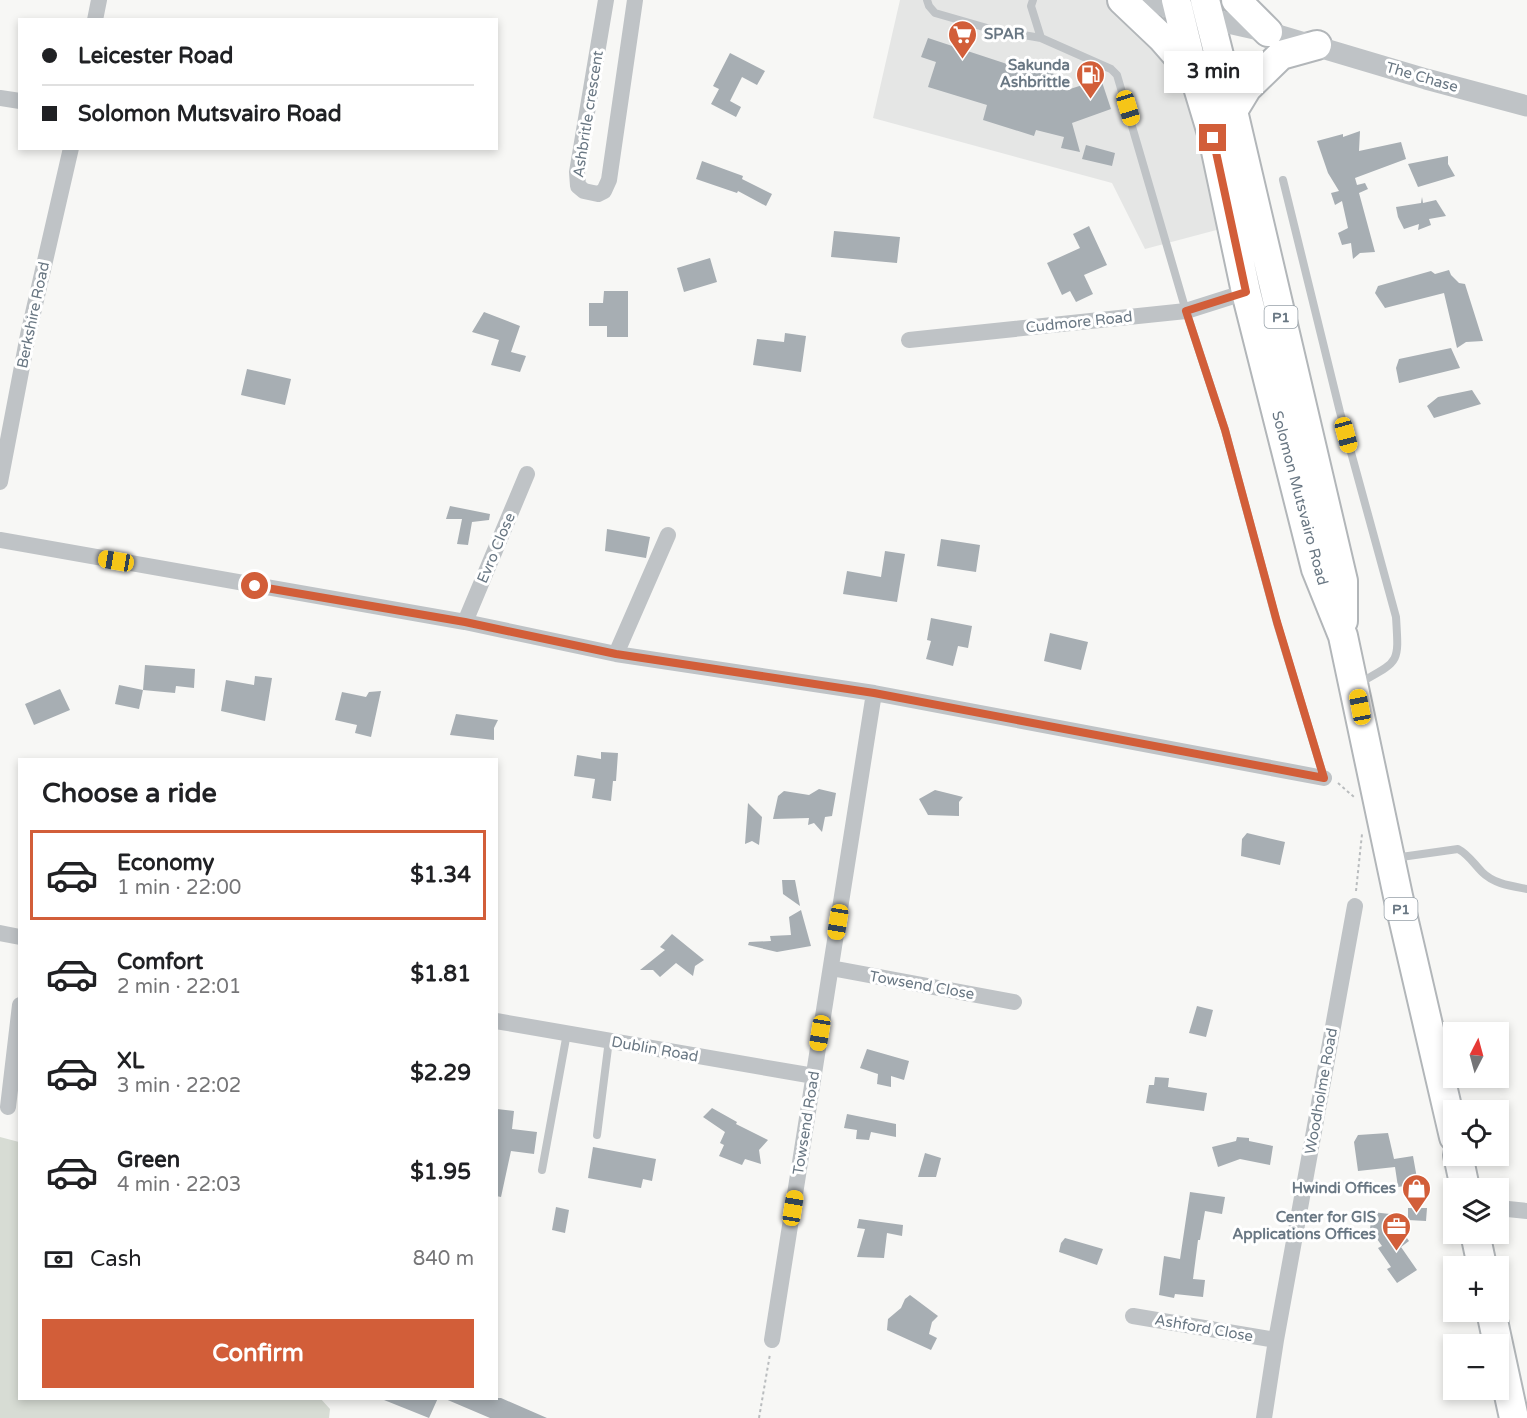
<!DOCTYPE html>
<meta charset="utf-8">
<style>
:root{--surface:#fff;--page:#f6f6f6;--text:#202124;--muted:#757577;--line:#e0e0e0;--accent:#d25e39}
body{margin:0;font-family:"Varela Round",sans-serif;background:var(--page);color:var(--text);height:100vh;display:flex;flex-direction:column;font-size:22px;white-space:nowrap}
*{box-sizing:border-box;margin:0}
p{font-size:20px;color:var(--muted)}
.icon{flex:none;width:33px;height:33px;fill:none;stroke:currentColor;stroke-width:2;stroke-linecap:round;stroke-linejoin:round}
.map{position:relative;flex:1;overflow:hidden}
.details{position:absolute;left:18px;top:758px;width:480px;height:642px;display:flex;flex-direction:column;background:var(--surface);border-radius:0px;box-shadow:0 3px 9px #0003}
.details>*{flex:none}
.guide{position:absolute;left:18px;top:18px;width:480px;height:132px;border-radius:0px;box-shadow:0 3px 9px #0003;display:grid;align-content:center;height:132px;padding:0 24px;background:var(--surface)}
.needle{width:39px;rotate:6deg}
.buttons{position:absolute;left:1443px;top:1022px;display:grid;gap:12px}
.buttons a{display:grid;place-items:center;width:66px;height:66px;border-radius:0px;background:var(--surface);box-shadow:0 3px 9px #0003;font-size:30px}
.end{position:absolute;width:27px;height:27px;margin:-14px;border:8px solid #d25e39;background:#fff;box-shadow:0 0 0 3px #fff}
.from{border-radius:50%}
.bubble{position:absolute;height:42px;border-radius:0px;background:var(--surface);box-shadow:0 3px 9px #0003;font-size:20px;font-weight:700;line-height:42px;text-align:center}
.car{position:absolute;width:18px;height:36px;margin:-18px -9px;border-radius:8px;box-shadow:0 0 4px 2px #0007;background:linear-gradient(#f5c518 24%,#345 0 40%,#f5c518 0 76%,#345 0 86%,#f5c518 0)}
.guide b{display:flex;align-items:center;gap:21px;height:57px;font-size:22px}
.guide b+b{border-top:2px solid var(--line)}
.guide i{width:15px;height:15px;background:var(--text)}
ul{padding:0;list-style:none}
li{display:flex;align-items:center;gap:18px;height:90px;margin:0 12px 9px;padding:0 12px;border:3px solid transparent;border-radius:0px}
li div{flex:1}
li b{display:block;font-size:22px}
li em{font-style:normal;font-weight:700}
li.current{border-color:var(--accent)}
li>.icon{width:54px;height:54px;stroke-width:1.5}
h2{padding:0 24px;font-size:27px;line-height:72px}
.pay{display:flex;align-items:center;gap:15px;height:66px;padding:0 24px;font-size:22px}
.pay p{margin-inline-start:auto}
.action{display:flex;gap:12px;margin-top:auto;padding:12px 24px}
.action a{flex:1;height:69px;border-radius:0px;background:var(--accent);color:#fff;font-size:24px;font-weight:700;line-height:69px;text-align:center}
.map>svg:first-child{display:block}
.built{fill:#e5e6e5}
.green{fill:#d7dcd4}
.building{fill:#a7aeb3}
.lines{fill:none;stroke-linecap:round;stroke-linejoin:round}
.trunk-casing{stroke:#b2b6b9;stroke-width:32}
.path{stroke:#b9bcbe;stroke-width:2;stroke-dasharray:3 3;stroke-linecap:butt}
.service{stroke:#bfc3c6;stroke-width:8}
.minor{stroke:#bfc3c6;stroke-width:16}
.tertiary{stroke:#bfc3c6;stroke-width:21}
.trunk{stroke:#fff;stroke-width:28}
.route{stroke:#d25e39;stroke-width:8}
.labels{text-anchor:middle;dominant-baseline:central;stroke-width:6;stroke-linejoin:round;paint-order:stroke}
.shield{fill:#fff;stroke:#96a0a8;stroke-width:1.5}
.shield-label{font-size:14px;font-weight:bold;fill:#697783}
.poi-label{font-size:15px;font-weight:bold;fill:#697783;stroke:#fff;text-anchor:end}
.street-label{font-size:15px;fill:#697783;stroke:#fff}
</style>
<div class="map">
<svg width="1527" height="1418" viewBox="0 0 1527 1418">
<rect width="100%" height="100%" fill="#f7f7f5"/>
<path class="built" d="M900,0H1159L1224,228L1145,249L1112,183L873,118Z"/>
<path class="green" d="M0,1137L19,1142L20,1398H320L330,1409L329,1418H0Z"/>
<path class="building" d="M928,38L1007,64L1009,56L1049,69L1048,72L1065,78L1067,90L1101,79L1111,109L1072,123L1080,152L1061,148L1064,137L1036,130L1034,136L983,120L987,105L928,87L936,62L921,57Z
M730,53L765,71L757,85L742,77L730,101L741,107L736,117L711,104L719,89L713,86Z
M1360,131L1359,151L1401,142L1406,159L1355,178L1357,185L1365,183L1368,189L1359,193L1375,252L1360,253L1353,259L1351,243L1342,245L1338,233L1348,228L1342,201L1335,205L1331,193L1339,191L1328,173L1317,141L1343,134V137Z
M1086,145L1115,153L1112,166L1082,159Z
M1448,156V164L1455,176L1418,187L1408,164Z
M702,161L743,176L742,179L772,194L766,206L738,191L737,193L696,179Z
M1422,197L1423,203L1436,200L1446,216L1429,219L1431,225L1418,230L1419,224L1404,229L1398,217L1396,207L1421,203Z
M1089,226L1107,265L1084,275L1093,294L1076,302L1070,291L1062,295L1047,263L1080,248L1073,234Z
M834,231L900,237L897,263L831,257Z
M710,258L717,282L684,292L677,268Z
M1449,270L1451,275L1459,283L1465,284L1483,341L1466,342L1457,348L1444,293L1385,308L1375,293L1378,286L1431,271L1435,274Z
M604,291H628V337H607V326H589V303H603Z
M484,312L520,326L511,352L526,356L520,372L491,365L499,340L472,332Z
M785,333L806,336L801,372L753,365L757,339L784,342Z
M1451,348L1460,368L1399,383L1396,368L1399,359Z
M247,369L291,379L285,405L241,395Z
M1472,390L1481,404L1434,418L1427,406L1438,397Z
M450,506L490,514L489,520L472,522L468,545L457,544L462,519H446Z
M607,529L650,537L646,558L605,551Z
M941,539L980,545L976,572L937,566Z
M885,551L905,554L897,602L843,594L847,571L881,577Z
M931,618L972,626L968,648L958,646L953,666L926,659L931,641L927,640Z
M1050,633L1088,642L1081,670L1044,661Z
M145,665L195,669L194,688L176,686L175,693L143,690Z
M255,676L272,678L265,721L221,711L226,680L254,685Z
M119,685L143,690L139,709L115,704Z
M60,689L70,710L34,725L25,704Z
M381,691L371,737L355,733L357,725L335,720L342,692L366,697L369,692Z
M456,714L498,720L494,728V740L450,735Z
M601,752L618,753L616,781H613L611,801L592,798L595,779L574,776L577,755L601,759Z
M819,789L836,793L832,816L825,817L822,832L814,823L808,825L809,818L773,819L778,796L784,791L809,795Z
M935,790L963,797L959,802V816L928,815L919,799Z
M748,803L762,817L759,845L752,841L745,844Z
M1247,833L1285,842L1280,865L1241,856L1242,839Z
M782,880H795L800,906L783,894Z
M801,910L811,946L777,952L748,945L749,942L771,941L770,936L791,935L789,917Z
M672,934L704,960L695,966L693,976L676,963L660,977L653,970H640L665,950L660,947Z
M1197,1006L1213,1010L1206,1037L1189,1033Z
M867,1049L909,1061L904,1080L891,1076V1087L877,1084L878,1074L860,1068Z
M1155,1077L1169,1078L1168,1087L1207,1093L1204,1111L1146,1103L1149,1085H1154Z
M712,1108L737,1122L736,1124L768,1140L759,1150L761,1164L745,1159L742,1165L719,1156L724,1145L720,1143L725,1132L703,1117Z
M497,1109L514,1111L512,1129L537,1132L534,1154L511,1151L501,1197L496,1196Z
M847,1114L896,1124V1137L871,1132L869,1140L856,1139L857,1130L844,1128Z
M1388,1133L1394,1159L1413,1156L1418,1184L1398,1187L1395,1167L1358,1171L1354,1142L1358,1135Z
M1237,1137L1249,1138V1141L1273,1146L1270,1165L1240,1159L1218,1167L1212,1147L1236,1141Z
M593,1147L656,1159L652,1181L643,1179L641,1188L588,1178Z
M925,1153L941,1158L936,1177H918Z
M1190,1192L1225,1197L1222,1214L1205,1211L1200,1240H1198L1193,1279L1205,1280L1203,1297L1175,1294L1174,1298L1159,1295L1164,1256L1180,1259Z
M556,1207L569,1210L565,1233L552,1230Z
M1408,1208H1427L1426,1221L1408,1220Z
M1372,1212L1390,1214L1409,1241L1401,1247L1417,1270L1397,1283L1387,1269L1391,1267L1378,1248L1382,1246L1370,1229Z
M859,1219L903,1225L902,1236L887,1233L884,1258L857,1257L865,1229L857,1228Z
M1065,1238L1103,1249L1097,1265L1059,1252L1061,1243Z
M910,1295L938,1316L932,1322L929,1334L937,1338L931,1350L887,1330L888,1319L901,1308L905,1299Z
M379,1398H438L429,1418Z
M443,1398H501L547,1418H490Z"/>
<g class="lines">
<defs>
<path id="trunk" d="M1122,0L1162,38L1190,70
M1176,0L1194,74L1213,137L1246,292L1316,569L1343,636L1398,896L1454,1137
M1205,0L1233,111L1343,581V621
M1236,0L1268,32
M1233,111L1247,88L1281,55L1317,45
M1458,1155L1465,1188
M1475,1233L1482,1266
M1491,1311L1498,1344
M1498,1344L1514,1418"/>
</defs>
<use href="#trunk" class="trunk-casing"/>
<path class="path" d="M1338,783L1354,797
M1356,891L1362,834
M759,1418L770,1354"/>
<path class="service" d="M927,0L929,6L935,13L994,30L1041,38
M1033,0L1031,6L1041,38L1111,69L1117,75L1186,311L1225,430L1277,623L1324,778
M1283,180L1340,412L1396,617C1399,665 1400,660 1358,684
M1394,858L1458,849C1468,854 1474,864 1482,872C1494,884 1511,886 1527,889
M597,1135L609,1040
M542,1170L567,1033"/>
<path class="minor" d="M606,0L577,172L578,186L584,191L598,194L604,191L609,180L635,0
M95,20L99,0
M0,98L20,101
M909,340L1186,311L1246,292
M0,482L28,335L71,148
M0,540L465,622L616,654L874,693L1324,778
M465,622L527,474
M616,654L668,535
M0,933L20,937
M831,968L1014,1002
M496,1021L814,1076
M8,1107L20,1005
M1498,1208L1527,1211
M1133,1316L1276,1340
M772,1340L874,693
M1264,1418L1276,1340L1355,906"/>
<path class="tertiary" d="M1151,0L1179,12L1268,32L1426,79L1527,106"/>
<use href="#trunk" class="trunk"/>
</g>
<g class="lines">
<path class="route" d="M255,586L465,622L616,654L874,693L1324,778L1277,622L1225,430L1186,311L1246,292L1213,138"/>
</g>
<defs>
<symbol id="supermarket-pin" viewBox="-11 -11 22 30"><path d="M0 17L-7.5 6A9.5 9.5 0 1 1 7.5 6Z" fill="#d25e39" stroke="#fff"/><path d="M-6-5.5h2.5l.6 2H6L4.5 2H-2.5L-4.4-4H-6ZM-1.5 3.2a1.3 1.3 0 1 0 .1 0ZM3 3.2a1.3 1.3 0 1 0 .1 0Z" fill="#fff"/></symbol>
<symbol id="fuel-pin" viewBox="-11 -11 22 30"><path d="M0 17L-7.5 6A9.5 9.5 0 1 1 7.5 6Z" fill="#d25e39" stroke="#fff"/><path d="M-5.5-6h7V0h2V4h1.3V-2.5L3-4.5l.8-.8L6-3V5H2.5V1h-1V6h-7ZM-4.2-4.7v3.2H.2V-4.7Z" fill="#fff"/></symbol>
<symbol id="shop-pin" viewBox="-11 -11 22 30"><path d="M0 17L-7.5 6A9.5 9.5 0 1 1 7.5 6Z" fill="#d25e39" stroke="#fff"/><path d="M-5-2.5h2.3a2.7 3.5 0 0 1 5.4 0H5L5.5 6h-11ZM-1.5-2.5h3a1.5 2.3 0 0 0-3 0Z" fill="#fff"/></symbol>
<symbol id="office-pin" viewBox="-11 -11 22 30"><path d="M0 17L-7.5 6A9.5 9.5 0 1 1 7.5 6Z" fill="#d25e39" stroke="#fff"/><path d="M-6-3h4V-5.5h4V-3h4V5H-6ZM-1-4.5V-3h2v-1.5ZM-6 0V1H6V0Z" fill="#fff"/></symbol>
</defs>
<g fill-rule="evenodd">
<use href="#supermarket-pin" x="946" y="18" width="33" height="45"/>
<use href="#fuel-pin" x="1074" y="58" width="33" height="45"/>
<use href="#shop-pin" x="1400" y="1172" width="33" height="45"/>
<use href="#office-pin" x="1380" y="1210" width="33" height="45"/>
</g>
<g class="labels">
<g class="shield">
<rect x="1264.5" y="306" width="33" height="22" rx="4.5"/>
<rect x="1384.5" y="898" width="33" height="22" rx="4.5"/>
</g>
<g class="shield-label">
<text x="1281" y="317">P1</text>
<text x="1401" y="909">P1</text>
</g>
<g class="poi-label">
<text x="984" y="34" text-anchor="start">SPAR</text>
<text x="1070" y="65">Sakunda<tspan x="1070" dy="17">Ashbrittle</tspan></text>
<text x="1396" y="1188">Hwindi Offices</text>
<text x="1376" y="1217">Center for GIS<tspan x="1376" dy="17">Applications Offices</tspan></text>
</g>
<g class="street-label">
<text transform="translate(1422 77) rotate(16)">The Chase</text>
<text transform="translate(588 114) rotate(-81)">Ashbritle crescent</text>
<text transform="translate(33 315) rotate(-78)">Berkshire Road</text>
<text transform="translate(1079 322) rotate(-6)">Cudmore Road</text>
<text transform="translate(1300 498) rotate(75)">Solomon Mutsvairo Road</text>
<text transform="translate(496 548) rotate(-67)">Evro Close</text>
<text transform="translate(922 985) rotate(10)">Towsend Close</text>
<text transform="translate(655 1049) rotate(10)">Dublin Road</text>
<text transform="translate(1321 1091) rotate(-80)">Woodholme Road</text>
<text transform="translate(806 1123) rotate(-81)">Towsend Road</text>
<text transform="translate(1204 1328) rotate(10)">Ashford Close</text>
</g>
</g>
</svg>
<div class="buttons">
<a><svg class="needle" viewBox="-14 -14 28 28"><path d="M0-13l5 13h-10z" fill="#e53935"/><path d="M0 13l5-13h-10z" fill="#757577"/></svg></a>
<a><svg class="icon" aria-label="locate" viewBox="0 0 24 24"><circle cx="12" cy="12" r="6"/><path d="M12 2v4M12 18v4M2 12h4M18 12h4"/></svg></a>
<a><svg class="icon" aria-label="layers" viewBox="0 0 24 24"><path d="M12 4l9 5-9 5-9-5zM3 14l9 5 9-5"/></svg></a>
<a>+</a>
<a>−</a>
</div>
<i class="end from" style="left:255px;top:586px"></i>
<i class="end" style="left:1213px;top:138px"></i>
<div class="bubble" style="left:1164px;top:51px;width:99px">3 min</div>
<i class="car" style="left:1128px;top:108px;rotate:163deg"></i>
<i class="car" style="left:1346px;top:435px;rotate:165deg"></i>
<i class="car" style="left:116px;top:561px;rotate:280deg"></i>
<i class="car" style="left:1360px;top:707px;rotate:349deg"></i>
<i class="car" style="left:838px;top:922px;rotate:189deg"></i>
<i class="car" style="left:820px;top:1033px;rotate:189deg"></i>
<i class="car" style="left:793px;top:1208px;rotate:9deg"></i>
<div class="guide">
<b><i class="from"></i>Leicester Road</b>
<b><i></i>Solomon Mutsvairo Road</b>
</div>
<section class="details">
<h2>Choose a ride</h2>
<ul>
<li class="current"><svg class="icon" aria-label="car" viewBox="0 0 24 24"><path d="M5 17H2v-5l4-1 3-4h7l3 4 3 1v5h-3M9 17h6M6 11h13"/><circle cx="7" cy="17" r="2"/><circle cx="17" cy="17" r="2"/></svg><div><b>Economy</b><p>1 min · 22:00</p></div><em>$1.34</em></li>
<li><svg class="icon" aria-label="car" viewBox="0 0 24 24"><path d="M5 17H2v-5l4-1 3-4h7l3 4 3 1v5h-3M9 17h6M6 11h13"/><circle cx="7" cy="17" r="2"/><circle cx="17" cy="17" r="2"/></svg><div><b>Comfort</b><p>2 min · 22:01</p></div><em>$1.81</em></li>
<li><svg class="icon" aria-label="car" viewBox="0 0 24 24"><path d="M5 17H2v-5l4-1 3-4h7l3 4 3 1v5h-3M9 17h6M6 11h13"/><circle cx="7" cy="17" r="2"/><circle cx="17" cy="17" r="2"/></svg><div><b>XL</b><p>3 min · 22:02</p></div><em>$2.29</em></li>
<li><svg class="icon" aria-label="car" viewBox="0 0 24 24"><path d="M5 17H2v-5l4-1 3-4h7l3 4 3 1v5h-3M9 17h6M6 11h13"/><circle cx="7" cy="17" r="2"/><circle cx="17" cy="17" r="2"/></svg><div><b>Green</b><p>4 min · 22:03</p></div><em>$1.95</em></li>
</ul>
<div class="pay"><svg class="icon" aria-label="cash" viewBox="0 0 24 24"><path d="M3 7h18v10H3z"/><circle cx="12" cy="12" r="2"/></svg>Cash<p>840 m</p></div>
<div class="action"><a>Confirm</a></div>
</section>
</div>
